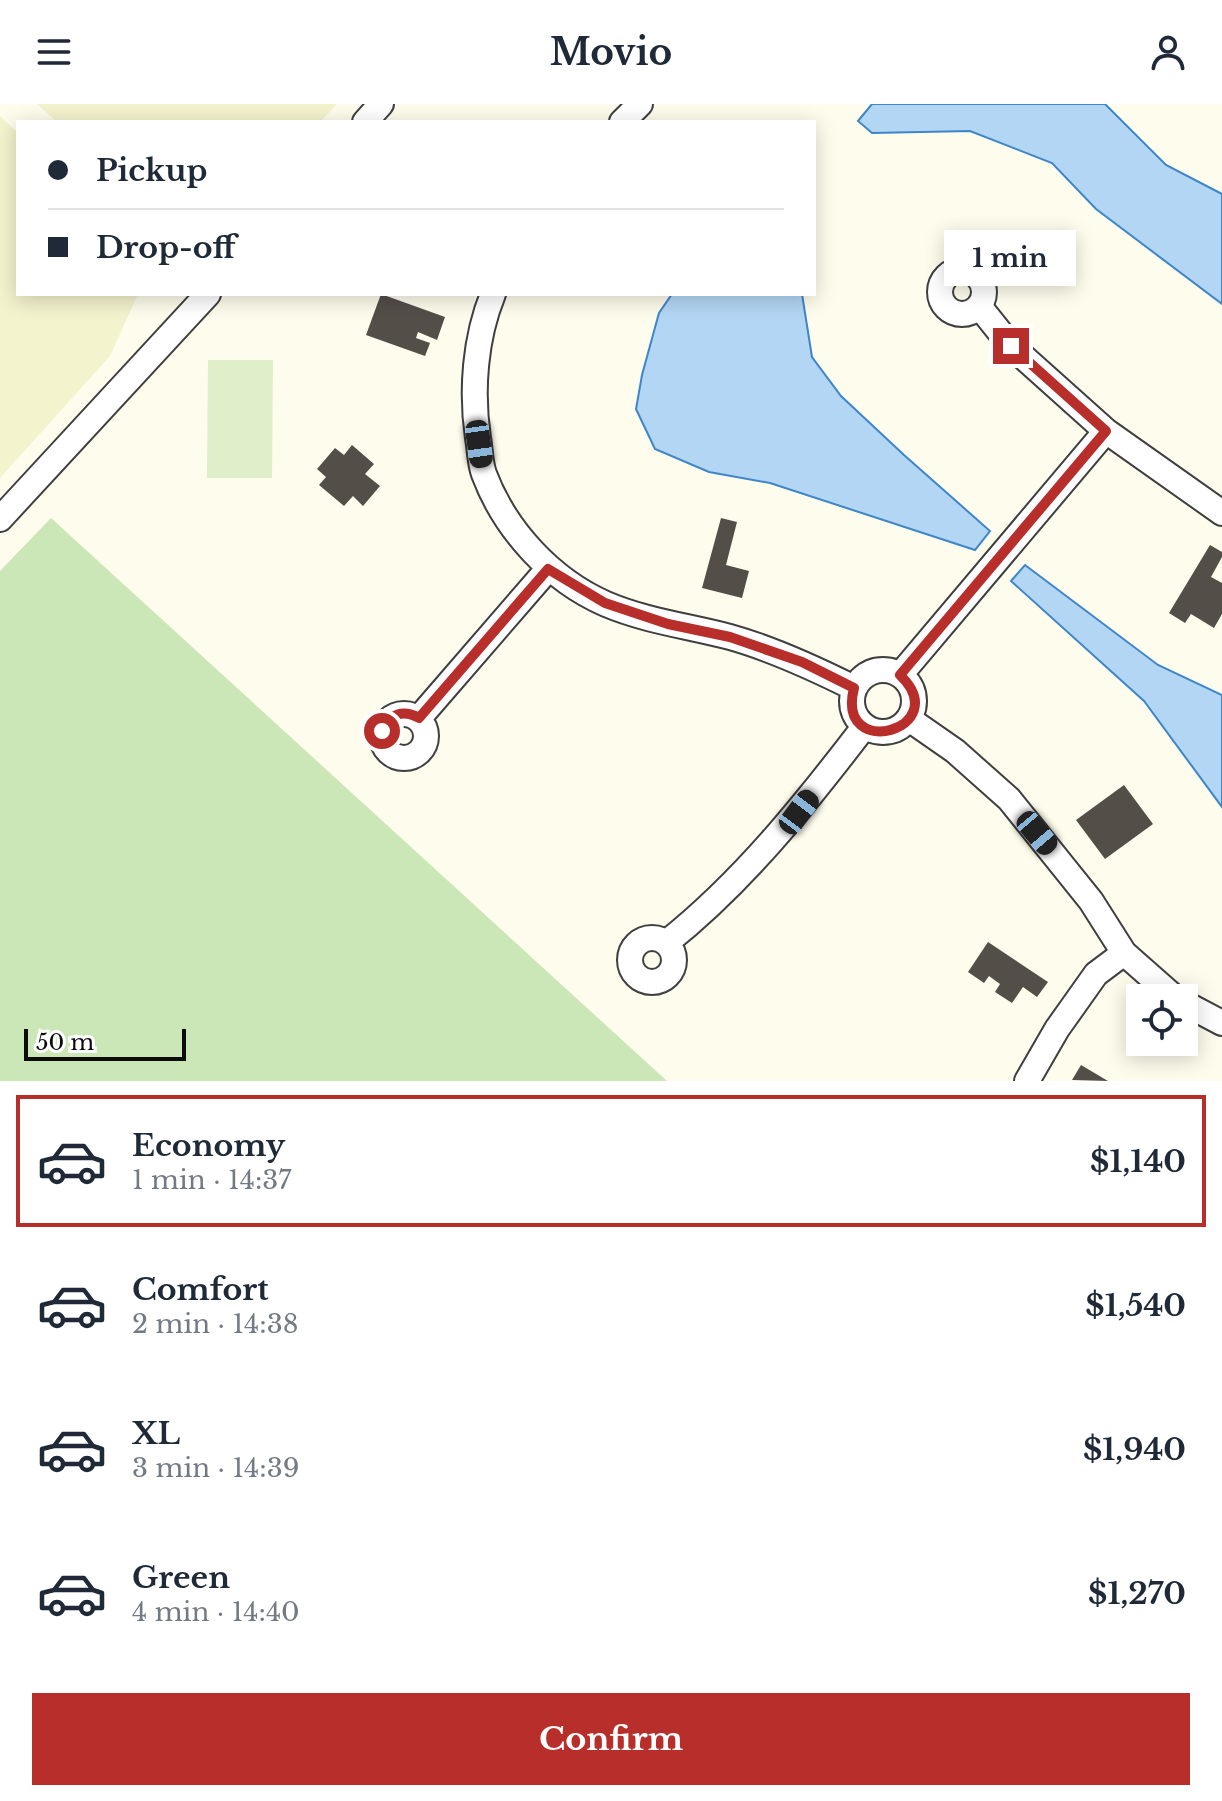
<!DOCTYPE html>
<meta charset="utf-8">
<style>
:root{--surface:#fff;--page:#f6f6f7;--text:#1f2937;--muted:#747a83;--line:#e0e1e3;--accent:#b72e2a}
body{margin:0;font-family:"Libre Baskerville",serif;background:var(--page);color:var(--text);height:100vh;display:flex;flex-direction:column;font-size:30px;white-space:nowrap}
*{box-sizing:border-box;margin:0}
p{font-size:26px;color:var(--muted)}
.icon{flex:none;width:44px;height:44px;fill:none;stroke:currentColor;stroke-width:2;stroke-linecap:round;stroke-linejoin:round}
.map{position:relative;height:977px;overflow:hidden}
.details{display:flex;flex-direction:column;background:var(--surface);flex:1}
.details>*{flex:none}
.hud{position:absolute;left:16px;top:16px;width:800px;height:176px;border-radius:0px;box-shadow:0 4px 20px #0003;display:grid;align-content:center;height:176px;padding:0 32px;background:var(--surface)}
.fabs{position:absolute;left:1126px;top:880px;display:grid;gap:16px}
.fabs a{display:grid;place-items:center;width:72px;height:72px;border-radius:0px;background:var(--surface);box-shadow:0 4px 20px #0003;font-size:40px}
.scale{position:absolute;left:24px;bottom:20px;width:162px;box-sizing:border-box;padding-left:8px;border:4px solid #0c0c0c;border-top:0;font-size:22px;line-height:28px;white-space:nowrap;color:#0c0c0c;-webkit-text-stroke:6px #fff;paint-order:stroke}
.end{position:absolute;width:36px;height:36px;margin:-18px;border:10px solid #b72e2a;background:#fff;box-shadow:0 0 0 4px #fff}
.from{border-radius:50%}
.bubble{position:absolute;height:56px;border-radius:0px;background:var(--surface);box-shadow:0 4px 20px #0003;font-size:26px;font-weight:800;line-height:56px;text-align:center}
.car{position:absolute;width:24px;height:48px;margin:-24px -12px;border-radius:10px;box-shadow:0 0 6px 2px #0007;background:linear-gradient(#222 24%,#8ab4d8 0 40%,#222 0 76%,#8ab4d8 0 86%,#222 0)}
.hud b{display:flex;align-items:center;gap:28px;height:76px;font-size:30px}
.hud b+b{border-top:2px solid var(--line)}
.hud i{width:20px;height:20px;background:var(--text)}
ul{padding:14px 0 0;list-style:none}
li{display:flex;align-items:center;gap:24px;height:132px;margin:0 16px 12px;padding:0 16px;border:4px solid transparent;border-radius:0px}
li div{flex:1}
li b{display:block;font-size:30px}
li em{font-style:normal;font-weight:800}
li.selected{border-color:var(--accent)}
li>.icon{width:72px;height:72px;stroke-width:1.5}
.cta{display:flex;gap:16px;margin-top:auto;padding:16px 32px}
.cta a{flex:1;height:92px;border-radius:0px;background:var(--accent);color:#fff;font-size:32px;font-weight:800;line-height:92px;text-align:center}
header{display:flex;justify-content:space-between;align-items:center;height:104px;padding:0 32px;background:var(--surface);font-size:36px;font-weight:800}
.map>svg:first-child{display:block}
.farmland{fill:#f3f3ce}
.green{fill:#cce7b7}
.pitch{fill:#dfefc9}
.water{fill:#b3d6f4;stroke:#3d86c8;stroke-width:2}
.building{fill:#544e49}
.lines{fill:none;stroke-linecap:round;stroke-linejoin:round}
.minor-casing{stroke:#3f3f3f;stroke-width:28}
.minor{stroke:#fff;stroke-width:24}
.route{stroke:#b72e2a;stroke-width:10}
</style>
<header><svg class="icon" aria-label="menu" viewBox="0 0 24 24"><path d="M4 6h16M4 12h16M4 18h16"/></svg>Movio<svg class="icon" aria-label="person" viewBox="0 0 24 24"><circle cx="12" cy="8" r="4"/><path d="M4 21q1-7 8-7t8 7"/></svg></header>
<div class="map">
<svg width="1222" height="977" viewBox="0 0 1222 977">
<rect width="100%" height="100%" fill="#fefcec"/>
<path class="farmland" d="M37,0H337L320,18H57Z
M0,12L18,29V190H138L110,252L0,374Z"/>
<path class="green" d="M51,414L667,977H0V467Z"/>
<path class="pitch" d="M208,256H273L272,374H207Z"/>
<path class="water" d="M872,0H1105L1166,61L1222,90V200L1096,105L1052,59L970,27L872,29L858,17Z
M672,190H802L812,253L841,292L904,351L990,427L975,446L770,379L709,368L655,345L636,305L642,271L659,209Z
M1025,461L1158,561L1222,591V703L1144,597L1011,477Z"/>
<path class="building" d="M381,190L445,213L437,236L418,228L416,234L430,239L425,252L366,231Z
M352,341L374,360L365,370L380,382L363,402L353,392L344,402L319,381L326,373L317,365L335,344L344,351Z
M721,414L737,418L726,461L749,467L742,494L702,484Z
M1210,441L1222,448V453L1211,473L1222,479V510L1214,524L1191,510L1185,519L1169,509Z
M1124,681L1153,720L1105,755L1076,716Z
M988,838L1048,878L1037,893L1023,883L1012,899L995,888L1000,880L989,872L984,879L968,868Z
M1081,961L1108,977L1072,976Z"/>
<g class="lines">
<defs>
<path id="minor" d="M365,18L381,0
M622,18L640,0
M940 188a22 22 0 1 1 44 0a22 22 0 1 1-44 0Z
M493,190C475,234 471,287 478,334C480,345 480,359 484,370C505,426 551,476 606,500C646,517 688,522 730,533C773,545 814,564 854,584
M979,202L1011,242L1106,327L1222,409
M0,415L208,190
M852 597a31 31 0 1 1 62 0a31 31 0 1 1-62 0Z
M900,571L1106,327
M382 632a22 22 0 1 1 44 0a22 22 0 1 1-44 0Z
M419,614L548,465
M909,615L955,647L1009,695L1091,797L1124,849L1175,894
M630 856a22 22 0 1 1 44 0a22 22 0 1 1-44 0Z
M666,839C743,778 805,700 864,623
M1184,899L1222,919
M1027,977L1057,925L1096,870L1124,849"/>
</defs>
<use href="#minor" class="minor-casing"/>
<use href="#minor" class="minor"/>
</g>
<g class="lines">
<path class="route" d="M382,627C389,610 403,605 419,614L548,465L605,499L668,520L730,533L802,558L854,584C835,659 956,625 900,571L1106,327L1011,242"/>
</g>
</svg>
<div class="fabs">
<a><svg class="icon" aria-label="locate" viewBox="0 0 24 24"><circle cx="12" cy="12" r="6"/><path d="M12 2v4M12 18v4M2 12h4M18 12h4"/></svg></a>
</div>
<div class="scale">50 m</div>
<i class="end from" style="left:382px;top:627px"></i>
<i class="end" style="left:1011px;top:242px"></i>
<div class="bubble" style="left:944px;top:126px;width:132px">1 min</div>
<i class="car" style="left:479px;top:340px;rotate:172deg"></i>
<i class="car" style="left:799px;top:708px;rotate:37deg"></i>
<i class="car" style="left:1037px;top:729px;rotate:140deg"></i>
<div class="hud">
<b><i class="from"></i>Pickup</b>
<b><i></i>Drop-off</b>
</div>
</div>
<section class="details">
<ul>
<li class="selected"><svg class="icon" aria-label="car" viewBox="0 0 24 24"><path d="M5 17H2v-5l4-1 3-4h7l3 4 3 1v5h-3M9 17h6M6 11h13"/><circle cx="7" cy="17" r="2"/><circle cx="17" cy="17" r="2"/></svg><div><b>Economy</b><p>1 min · 14:37</p></div><em>$1,140</em></li>
<li><svg class="icon" aria-label="car" viewBox="0 0 24 24"><path d="M5 17H2v-5l4-1 3-4h7l3 4 3 1v5h-3M9 17h6M6 11h13"/><circle cx="7" cy="17" r="2"/><circle cx="17" cy="17" r="2"/></svg><div><b>Comfort</b><p>2 min · 14:38</p></div><em>$1,540</em></li>
<li><svg class="icon" aria-label="car" viewBox="0 0 24 24"><path d="M5 17H2v-5l4-1 3-4h7l3 4 3 1v5h-3M9 17h6M6 11h13"/><circle cx="7" cy="17" r="2"/><circle cx="17" cy="17" r="2"/></svg><div><b>XL</b><p>3 min · 14:39</p></div><em>$1,940</em></li>
<li><svg class="icon" aria-label="car" viewBox="0 0 24 24"><path d="M5 17H2v-5l4-1 3-4h7l3 4 3 1v5h-3M9 17h6M6 11h13"/><circle cx="7" cy="17" r="2"/><circle cx="17" cy="17" r="2"/></svg><div><b>Green</b><p>4 min · 14:40</p></div><em>$1,270</em></li>
</ul>
<div class="cta"><a>Confirm</a></div>
</section>
